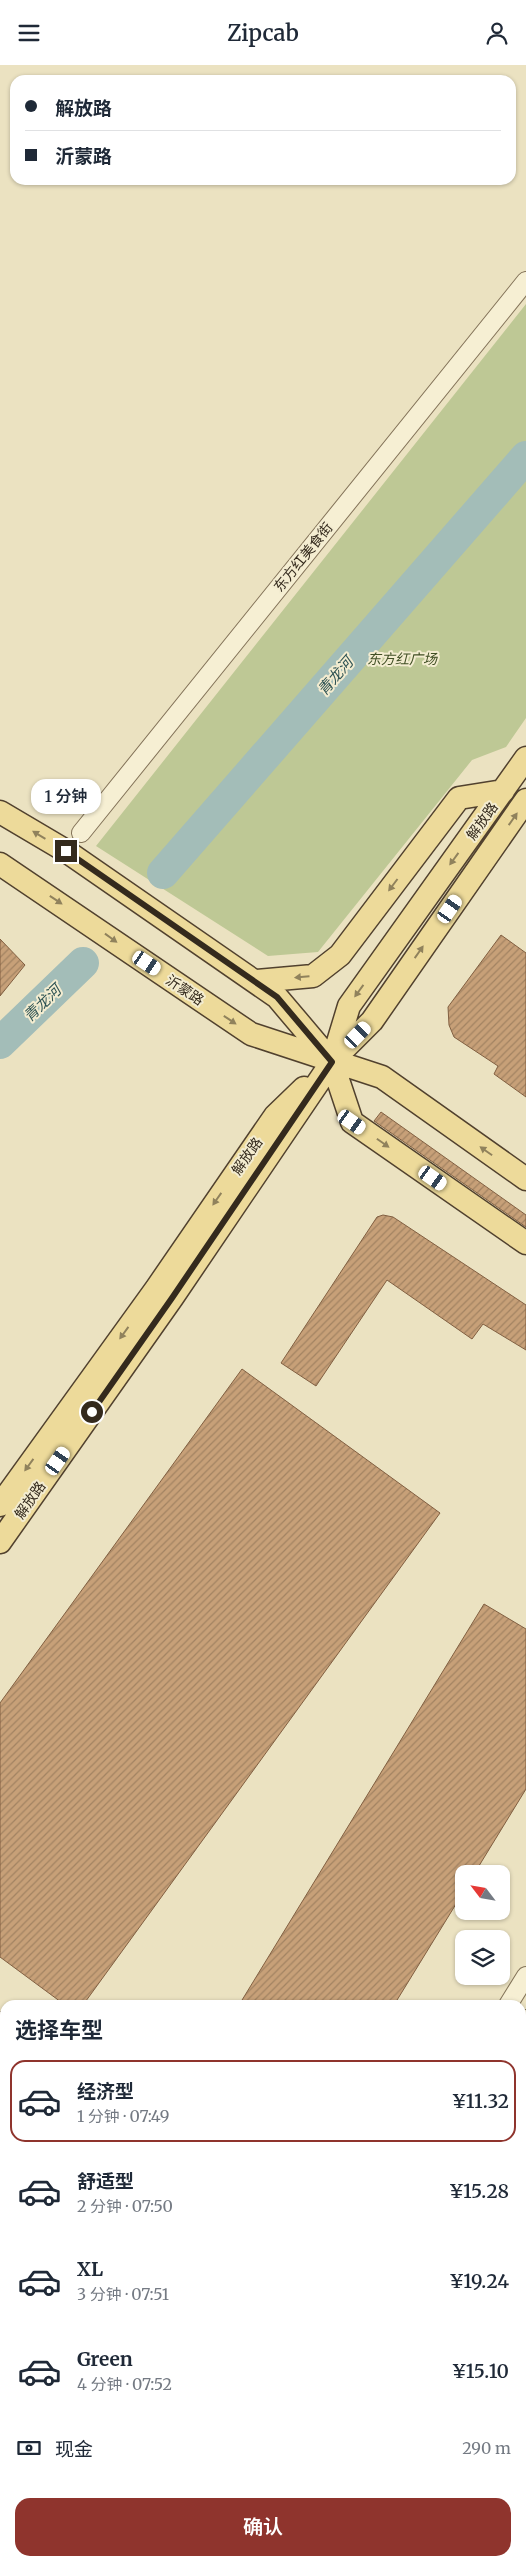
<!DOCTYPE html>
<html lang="zh">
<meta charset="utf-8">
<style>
:root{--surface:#fff;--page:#f6f6f7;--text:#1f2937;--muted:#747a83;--line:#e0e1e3;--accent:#8f342d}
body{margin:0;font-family:Merriweather,"Noto Sans SC",serif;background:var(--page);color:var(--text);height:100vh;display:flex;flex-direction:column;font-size:19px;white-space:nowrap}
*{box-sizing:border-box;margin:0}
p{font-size:16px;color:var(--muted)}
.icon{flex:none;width:28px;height:28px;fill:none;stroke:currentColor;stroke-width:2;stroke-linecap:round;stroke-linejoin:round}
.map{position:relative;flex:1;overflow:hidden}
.panel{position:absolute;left:0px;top:1935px;width:526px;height:566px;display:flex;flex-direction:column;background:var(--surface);border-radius:15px 15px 0 0;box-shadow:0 1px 4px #0004}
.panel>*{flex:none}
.banner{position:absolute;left:10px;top:10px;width:506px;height:110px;border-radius:15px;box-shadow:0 1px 4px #0004;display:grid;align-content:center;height:110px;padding:0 15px;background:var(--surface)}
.needle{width:32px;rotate:301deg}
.controls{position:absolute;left:455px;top:1800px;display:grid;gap:10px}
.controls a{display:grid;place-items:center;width:55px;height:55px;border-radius:10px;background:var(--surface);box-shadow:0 1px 4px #0004;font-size:25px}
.end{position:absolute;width:22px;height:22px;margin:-11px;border:6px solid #342a1d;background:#fff;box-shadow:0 0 0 2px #fff}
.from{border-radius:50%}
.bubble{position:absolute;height:35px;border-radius:15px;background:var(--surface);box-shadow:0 1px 4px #0004;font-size:16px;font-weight:600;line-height:35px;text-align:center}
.car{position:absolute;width:15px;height:30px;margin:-15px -8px;border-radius:6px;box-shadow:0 0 4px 1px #0007;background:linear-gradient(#fff 24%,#345 0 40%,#fff 0 76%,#345 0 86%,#fff 0)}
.banner b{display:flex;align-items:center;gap:18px;height:48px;font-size:19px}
.banner b+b{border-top:1px solid var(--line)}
.banner i{width:12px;height:12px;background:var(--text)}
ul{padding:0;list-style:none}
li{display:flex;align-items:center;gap:15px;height:82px;margin:0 10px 8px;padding:0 5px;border:2px solid transparent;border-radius:15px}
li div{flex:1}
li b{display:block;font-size:19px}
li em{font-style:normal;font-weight:600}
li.selected{border-color:var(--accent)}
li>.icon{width:45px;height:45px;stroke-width:1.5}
h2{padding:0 15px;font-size:22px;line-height:60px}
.pay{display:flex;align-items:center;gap:12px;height:55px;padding:0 15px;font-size:19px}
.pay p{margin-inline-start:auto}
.action{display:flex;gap:10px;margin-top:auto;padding:10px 15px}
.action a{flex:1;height:58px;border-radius:15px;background:var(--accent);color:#fff;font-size:20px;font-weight:600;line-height:58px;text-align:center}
header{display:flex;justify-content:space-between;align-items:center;height:65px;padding:0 15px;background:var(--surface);font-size:22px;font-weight:600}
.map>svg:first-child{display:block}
.grass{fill:url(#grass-dots)}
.forest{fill:url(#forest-firs)}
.park{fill:#bec895}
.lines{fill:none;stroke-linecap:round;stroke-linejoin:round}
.river{stroke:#a3bdb8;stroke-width:32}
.building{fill:url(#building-hatch);stroke:#815f41}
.minor-casing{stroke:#837359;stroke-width:20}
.major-casing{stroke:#51412e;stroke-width:25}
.minor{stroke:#f6efd3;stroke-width:18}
.major{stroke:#edda9a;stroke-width:22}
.oneway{fill:#90825c}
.route{stroke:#342a1d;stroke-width:6}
.labels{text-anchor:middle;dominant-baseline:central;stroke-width:4;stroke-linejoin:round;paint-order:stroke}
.street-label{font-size:14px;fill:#342a1d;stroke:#f3ecd0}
.park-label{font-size:14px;font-style:italic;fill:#414f25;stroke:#f3ecd0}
.water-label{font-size:15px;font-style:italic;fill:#2d5253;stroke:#f3ecd0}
</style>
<header><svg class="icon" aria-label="menu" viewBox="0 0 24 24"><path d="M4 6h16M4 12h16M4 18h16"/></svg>Zipcab<svg class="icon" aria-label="person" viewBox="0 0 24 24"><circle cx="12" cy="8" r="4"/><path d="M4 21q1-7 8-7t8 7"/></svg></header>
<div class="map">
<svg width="526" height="2501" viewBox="0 0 526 2501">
<defs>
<pattern id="grass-dots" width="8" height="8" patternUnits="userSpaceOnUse" patternTransform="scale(1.25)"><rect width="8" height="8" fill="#bec895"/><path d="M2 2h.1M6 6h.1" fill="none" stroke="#a4ac80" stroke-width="1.8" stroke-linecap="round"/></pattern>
<pattern id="forest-firs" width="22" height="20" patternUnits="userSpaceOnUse" patternTransform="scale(1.25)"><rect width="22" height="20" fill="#bec895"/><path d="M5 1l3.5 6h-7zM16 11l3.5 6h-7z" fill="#a4ac80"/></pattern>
<pattern id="building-hatch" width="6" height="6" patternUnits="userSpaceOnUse" patternTransform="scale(1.25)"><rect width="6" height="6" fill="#c7a078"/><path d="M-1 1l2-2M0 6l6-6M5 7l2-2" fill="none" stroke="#a28362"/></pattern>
</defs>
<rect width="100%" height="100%" fill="#ebe2c1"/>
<path class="grass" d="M224,2496H488L495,2501H221Z"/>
<path class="forest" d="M526,2019V2249L521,2246V2026Z"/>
<path class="park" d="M526,239V653L506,682L472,695L318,887L268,891L96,781Z"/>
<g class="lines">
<path class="river" d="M163,808L526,392
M0,978L83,898"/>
</g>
<path class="building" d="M501,870L526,888V1032L494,1009L498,1001L454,972L449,960L448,942Z
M0,874L25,900L0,931Z
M381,1047L526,1150V1162L374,1056Z
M383,1150L393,1152L526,1240V1285L483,1259L472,1274L387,1215L316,1321L281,1298L377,1152Z
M242,1304L440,1448L83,1940H65L0,1892V1638Z
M484,1539L526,1564V1724L474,1809H464V1826L394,1940H239Z"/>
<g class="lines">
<defs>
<path id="minor" d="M81,768L526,216
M508,1940L526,1911
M0,1956L5,1959
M521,1962L526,1954
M0,1978L5,1981
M521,2296L526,2299
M334,2498L340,2501
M167,2501L170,2496
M202,2501L205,2496
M418,2501L421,2496"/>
<path id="major" d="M0,747L66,786L277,932L332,997L352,1057L526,1178
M0,799L251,969L382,1012L526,1114
M257,916L313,911L340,890L459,733L503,726
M334,994L372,956L526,735
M0,1440L156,1224L275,1051L304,1023
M0,1477L172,1233L332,997L349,941L526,693"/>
</defs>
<use href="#minor" class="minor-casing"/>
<use href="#major" class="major-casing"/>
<use href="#minor" class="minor"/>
<use href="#major" class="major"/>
</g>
<defs><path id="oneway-solid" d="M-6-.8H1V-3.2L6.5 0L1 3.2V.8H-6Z" transform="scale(1.25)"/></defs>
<g class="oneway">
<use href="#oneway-solid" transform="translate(513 754) rotate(-55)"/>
<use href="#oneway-solid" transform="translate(39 770) rotate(-149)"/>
<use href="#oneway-solid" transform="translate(454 794) rotate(126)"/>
<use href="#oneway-solid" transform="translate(393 820) rotate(127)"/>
<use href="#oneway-solid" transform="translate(56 835) rotate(34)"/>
<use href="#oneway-solid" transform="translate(111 873) rotate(36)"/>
<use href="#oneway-solid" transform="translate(419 887) rotate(-55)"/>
<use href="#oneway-solid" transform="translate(302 912) rotate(175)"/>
<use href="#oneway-solid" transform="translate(359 926) rotate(126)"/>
<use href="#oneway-solid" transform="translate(230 955) rotate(34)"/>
<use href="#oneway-solid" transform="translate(383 1078) rotate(35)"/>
<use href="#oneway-solid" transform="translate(486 1086) rotate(-145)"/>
<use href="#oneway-solid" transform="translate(217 1134) rotate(125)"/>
<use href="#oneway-solid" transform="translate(124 1268) rotate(126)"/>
<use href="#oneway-solid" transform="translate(29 1400) rotate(126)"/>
</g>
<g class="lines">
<path class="route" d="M66,786L277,932L332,997L172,1233L92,1347"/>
</g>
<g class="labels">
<g class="street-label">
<text transform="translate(303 492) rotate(-51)">东方红美食街</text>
<text transform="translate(482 756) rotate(-54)">解放路</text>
<text transform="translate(185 925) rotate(34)">沂蒙路</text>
<text transform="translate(247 1091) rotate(-55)">解放路</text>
<text transform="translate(30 1435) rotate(-55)">解放路</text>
</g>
<g class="park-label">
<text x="402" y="594">东方红广场</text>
</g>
<g class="water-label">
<text transform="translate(335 611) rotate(-49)">青龙河</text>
<text transform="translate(42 938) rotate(-44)">青龙河</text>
</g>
</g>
</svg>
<div class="controls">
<a><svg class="needle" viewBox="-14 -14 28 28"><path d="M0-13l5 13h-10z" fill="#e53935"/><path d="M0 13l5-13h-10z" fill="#747a83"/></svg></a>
<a><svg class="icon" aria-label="layers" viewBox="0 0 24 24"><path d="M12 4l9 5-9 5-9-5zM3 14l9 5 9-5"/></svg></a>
</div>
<i class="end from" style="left:92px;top:1347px"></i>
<i class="end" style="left:66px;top:786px"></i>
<div class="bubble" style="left:31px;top:714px;width:70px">1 分钟</div>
<i class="car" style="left:450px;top:844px;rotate:35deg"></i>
<i class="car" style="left:147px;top:898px;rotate:124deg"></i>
<i class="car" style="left:358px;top:970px;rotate:44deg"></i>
<i class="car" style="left:352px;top:1057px;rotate:125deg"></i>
<i class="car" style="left:433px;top:1113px;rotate:125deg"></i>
<i class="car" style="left:58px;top:1396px;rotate:35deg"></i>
<div class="banner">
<b><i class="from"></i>解放路</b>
<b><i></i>沂蒙路</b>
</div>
<section class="panel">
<h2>选择车型</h2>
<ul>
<li class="selected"><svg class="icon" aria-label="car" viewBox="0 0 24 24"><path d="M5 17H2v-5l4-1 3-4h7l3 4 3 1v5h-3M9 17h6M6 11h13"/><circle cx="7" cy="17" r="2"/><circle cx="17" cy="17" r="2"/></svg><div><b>经济型</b><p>1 分钟 · 07:49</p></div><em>¥11.32</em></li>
<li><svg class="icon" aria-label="car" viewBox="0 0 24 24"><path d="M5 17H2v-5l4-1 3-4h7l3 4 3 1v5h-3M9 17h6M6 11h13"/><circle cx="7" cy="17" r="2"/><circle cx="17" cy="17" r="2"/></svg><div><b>舒适型</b><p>2 分钟 · 07:50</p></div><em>¥15.28</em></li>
<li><svg class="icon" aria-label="car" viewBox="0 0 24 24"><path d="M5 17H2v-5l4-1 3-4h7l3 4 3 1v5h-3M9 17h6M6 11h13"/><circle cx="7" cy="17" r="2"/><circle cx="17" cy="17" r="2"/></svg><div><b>XL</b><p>3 分钟 · 07:51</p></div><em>¥19.24</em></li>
<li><svg class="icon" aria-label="car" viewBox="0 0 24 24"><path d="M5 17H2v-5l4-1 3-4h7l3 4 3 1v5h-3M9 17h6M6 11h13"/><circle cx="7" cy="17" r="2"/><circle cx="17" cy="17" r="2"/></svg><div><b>Green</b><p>4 分钟 · 07:52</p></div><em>¥15.10</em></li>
</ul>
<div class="pay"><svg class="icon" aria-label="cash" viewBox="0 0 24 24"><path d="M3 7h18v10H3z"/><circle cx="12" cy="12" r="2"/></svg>现金<p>290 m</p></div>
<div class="action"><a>确认</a></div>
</section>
</div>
